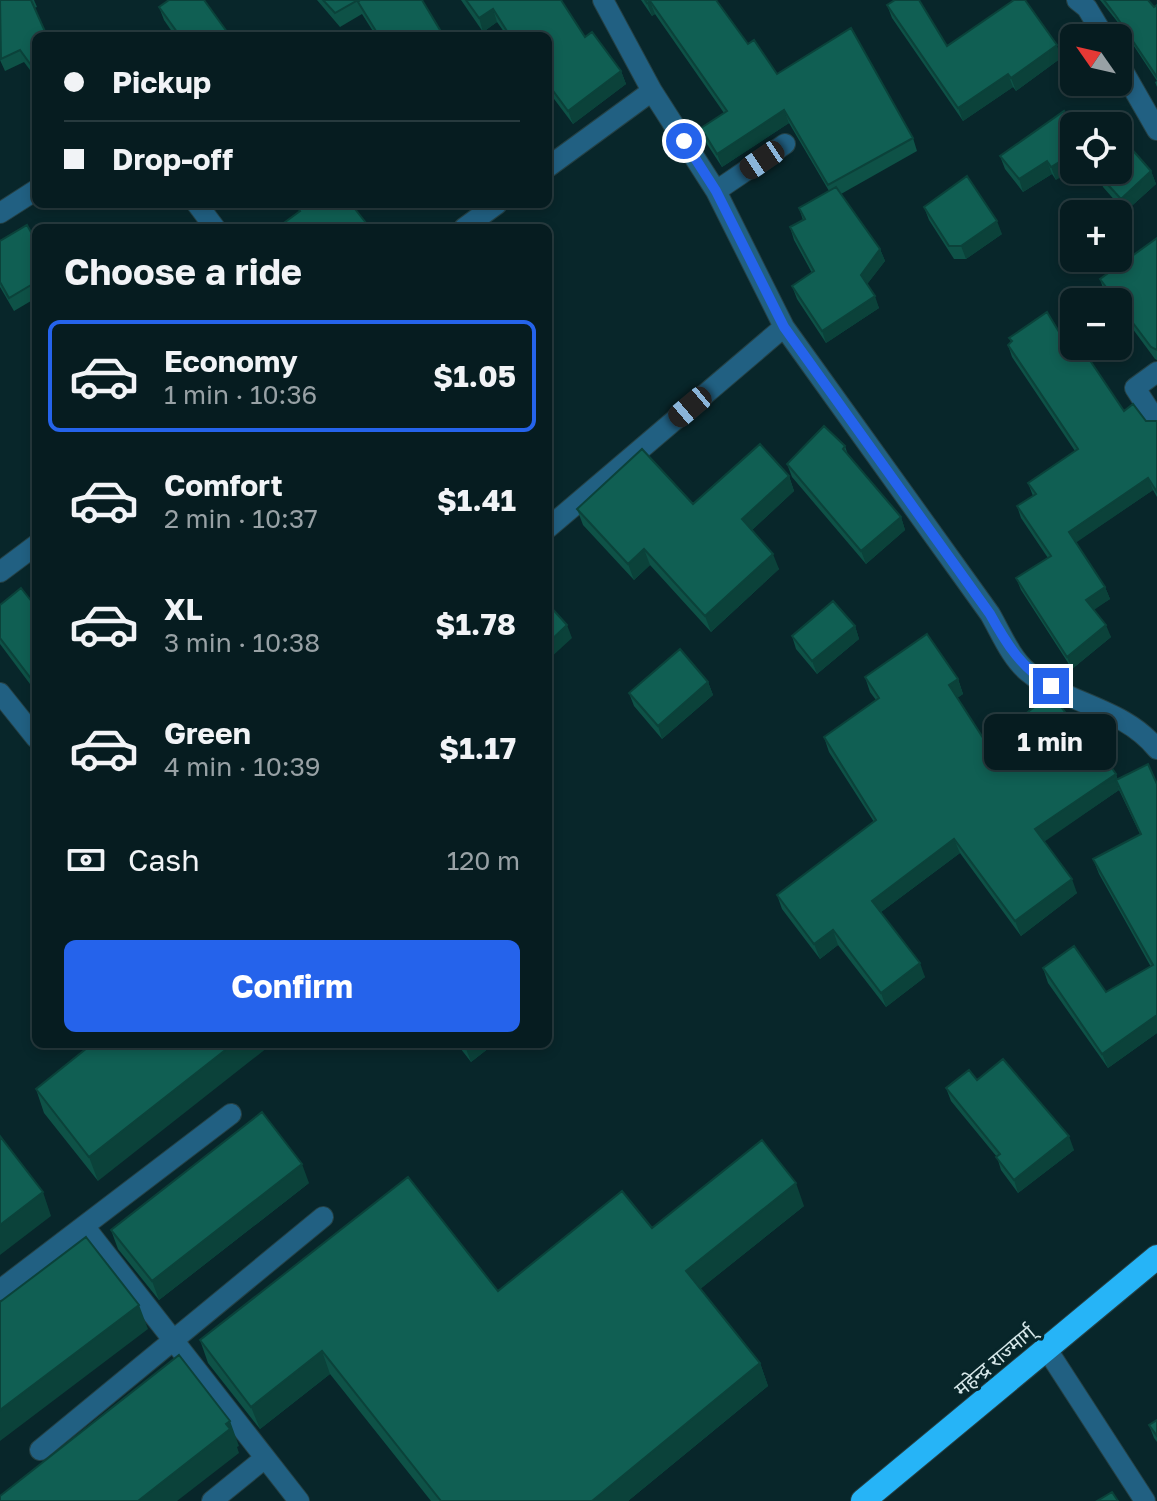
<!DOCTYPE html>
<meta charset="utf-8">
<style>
:root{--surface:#061c20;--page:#14292d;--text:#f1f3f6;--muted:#98a1a5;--line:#273a3e;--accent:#2563eb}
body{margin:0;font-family:"Golos Text","Noto Sans Devanagari",sans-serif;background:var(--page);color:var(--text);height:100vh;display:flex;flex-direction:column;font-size:30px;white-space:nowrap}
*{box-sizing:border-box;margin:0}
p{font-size:26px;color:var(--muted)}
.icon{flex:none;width:44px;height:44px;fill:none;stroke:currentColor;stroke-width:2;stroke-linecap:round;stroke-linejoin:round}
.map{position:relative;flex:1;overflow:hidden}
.panel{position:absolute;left:32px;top:224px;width:520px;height:824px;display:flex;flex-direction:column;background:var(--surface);border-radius:12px;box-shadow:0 4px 12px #0003,0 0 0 2px var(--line)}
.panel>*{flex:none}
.guide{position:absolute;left:32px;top:32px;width:520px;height:176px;border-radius:12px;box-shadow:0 4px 12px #0003,0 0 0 2px var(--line);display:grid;align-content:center;height:176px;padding:0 32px;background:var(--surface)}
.needle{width:52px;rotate:304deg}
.tools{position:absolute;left:1060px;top:24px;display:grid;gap:16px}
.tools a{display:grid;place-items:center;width:72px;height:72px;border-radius:12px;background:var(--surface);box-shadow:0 4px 12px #0003,0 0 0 2px var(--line);font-size:40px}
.end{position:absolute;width:36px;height:36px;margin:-18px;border:10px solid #2563eb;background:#fff;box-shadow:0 0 0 4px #fff}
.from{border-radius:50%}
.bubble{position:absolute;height:56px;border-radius:12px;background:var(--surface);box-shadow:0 4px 12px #0003,0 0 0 2px var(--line);font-size:26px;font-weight:700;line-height:56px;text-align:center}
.car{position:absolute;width:24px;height:48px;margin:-24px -12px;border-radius:10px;box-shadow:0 0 6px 2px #0007;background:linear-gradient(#222 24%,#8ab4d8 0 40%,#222 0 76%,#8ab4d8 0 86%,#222 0)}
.guide b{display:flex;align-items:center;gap:28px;height:76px;font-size:30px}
.guide b+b{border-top:2px solid var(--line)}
.guide i{width:20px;height:20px;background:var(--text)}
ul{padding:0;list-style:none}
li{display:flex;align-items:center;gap:24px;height:112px;margin:0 16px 12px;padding:0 16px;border:4px solid transparent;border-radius:12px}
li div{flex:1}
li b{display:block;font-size:30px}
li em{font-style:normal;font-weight:700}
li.selected{border-color:var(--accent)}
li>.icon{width:72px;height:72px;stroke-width:1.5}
h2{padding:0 32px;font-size:36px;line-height:96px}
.pay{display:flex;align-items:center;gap:20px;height:88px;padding:0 32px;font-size:30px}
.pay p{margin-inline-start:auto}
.cta{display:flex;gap:16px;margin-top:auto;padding:16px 32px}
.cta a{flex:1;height:92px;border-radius:12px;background:var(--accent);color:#fff;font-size:32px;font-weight:700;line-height:92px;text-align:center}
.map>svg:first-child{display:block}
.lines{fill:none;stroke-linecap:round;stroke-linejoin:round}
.minor-casing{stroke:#254145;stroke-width:22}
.highway-casing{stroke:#254145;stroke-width:26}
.minor{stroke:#216082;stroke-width:20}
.highway{stroke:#26b4f7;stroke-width:24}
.wall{fill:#0e5247}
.shaded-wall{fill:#0b423a}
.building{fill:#105f53;stroke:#0b423a;stroke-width:2}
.route{stroke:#2563eb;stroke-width:10}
.labels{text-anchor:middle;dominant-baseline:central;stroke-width:6;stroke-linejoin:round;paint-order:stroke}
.street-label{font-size:20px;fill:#d7e8ea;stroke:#08262a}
</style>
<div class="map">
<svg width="1157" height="1501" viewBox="0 0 1157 1501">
<rect width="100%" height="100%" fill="#08262a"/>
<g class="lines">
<defs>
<path id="minor" d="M603,0L652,91L716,191L784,327L990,614C1001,633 1011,658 1028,672C1068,705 1123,707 1157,749
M1077,0L1087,8L1105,38
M1118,62L1157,130
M548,167L652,91
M716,191L785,144
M197,204L215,228
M0,213L36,190
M464,228L497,204
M1157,372L1135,388L1157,422
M548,528L784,327
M0,572L36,545
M0,693L36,738
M84,1226L299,1501
M0,1290L231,1114
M1046,1348L1145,1501
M40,1450L323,1217
M212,1501L265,1458"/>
<path id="highway" d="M863,1501L1157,1257"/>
</defs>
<use href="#minor" class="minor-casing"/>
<use href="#highway" class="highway-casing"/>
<use href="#minor" class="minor"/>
<use href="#highway" class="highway"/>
</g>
<path class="wall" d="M0,0H34L37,7L34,8L36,78L24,62L5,71L0,60Z
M317,0H422L442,36H376L362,14L340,27Z
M461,0H561L585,37L621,71L626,84L573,124L548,91V36H507L497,22L483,32Z
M641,0H716L748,44L777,74L913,138L917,151L841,194L880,249L885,261L867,284L879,308L826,343L797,299L792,286L812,273L794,240L790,227L803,220L799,208L829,191L789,123L722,167L705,141L701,128L724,113L655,14L652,16Z
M1100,0H1148L1154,7L1157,5V87L1155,82L1157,81L1120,25Z
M887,5L947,46L1061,58L1016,91L1013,87L963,121L892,18Z
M159,7L230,36H175L164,20Z
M1074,126L1056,180L1052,174L1023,192L1005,169L1000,156Z
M1151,171L1156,184L1125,212L1103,187L1098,174Z
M924,207L1002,234L966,259H954L929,220Z
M1157,238V360L1155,359L1118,309V302H1112L1104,291L1100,279Z
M0,241H36V298L14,311L0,287Z
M1009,338L1076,360L1124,411L1146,421H1157V497L1153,490L1076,542L1105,587L1110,599L1094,609L1111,637L1072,669L1021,590L1016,578L1048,558L1021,518L1017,506L1033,496L1028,483L1075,451L1012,357L1008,345L1011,342Z
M845,446L848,455L901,517L905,530L866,564L792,477L787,464Z
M789,476L794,491L752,530L779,569L711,632L650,565L634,580L583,525L577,509L693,504Z
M0,605L36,607V692L0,644Z
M855,626L859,639L817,674L796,649L792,636Z
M865,677L958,679L963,694L957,698L987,744L1089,743L1116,774L1117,779L1148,764L1157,1033L1108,1068L1048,983L1043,968L1106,992L1151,967L1099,874L1093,859L1140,834L1119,790L1044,841L1077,893L1021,936L960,853L881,912L925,977L886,1007L838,945L820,959L782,909L777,895L874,822L829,752L824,737L876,700L870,692Z
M708,682L713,695L662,739L634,706L629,693Z
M92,1044L98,1181L44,1113L36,1089Z
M457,1044H494L471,1062Z
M977,1080L1074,1150L1018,1193L1001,1170L997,1157L951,1101L946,1088Z
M309,1183L159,1300L118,1249L111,1230Z
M804,1206L700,1289L760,1363L768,1386L628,1501H431L330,1374L260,1429L208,1363L200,1340L498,1291L652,1228Z
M1157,1420V1442L1154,1438L1149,1425Z"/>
<path class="shaded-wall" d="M650,1L655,14L652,16L647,3Z
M493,9L497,22L483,32L479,18Z
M440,30L442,36H430Z
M1057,45L1061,58L1016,91L1011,78Z
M621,71L626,84L573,124L568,111Z
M1008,74L1013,87L963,121L958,108Z
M784,110L789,123L722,167L717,154Z
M1074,153V169L1056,180L1051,167Z
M1047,161L1052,174L1023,192L1019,179Z
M1151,171L1156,184L1125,212L1121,199Z
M997,221L1002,234L966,259L961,246Z
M880,249L885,261L865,287L861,275Z
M875,296L879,308L826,343L822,331Z
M789,476L794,491L747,535L742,519Z
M1148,478L1153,490L1074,544L1069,532Z
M901,517L905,530L866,564L861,551Z
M644,549L650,565L634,580L628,564Z
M773,554L779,569L711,632L705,616Z
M1105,587L1110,599L1091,612L1086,600Z
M567,625L572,638L548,660V643Z
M1106,625L1111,637L1072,669L1067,657Z
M855,626L859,639L817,674L812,661Z
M958,679L963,694L954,700L949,685Z
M708,682L713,695L662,739L658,726Z
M1116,774L1121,789L1116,780L1119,790L1041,844L1035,829Z
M954,839L960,853L877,915L872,901Z
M1072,879L1077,893L1021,936L1015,921Z
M833,930L838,945L820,959L814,944Z
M920,963L925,977L886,1007L881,993Z
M1157,1015V1033L1108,1068L1102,1054Z
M233,1044H272L98,1181L89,1157Z
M473,1044H494L471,1062L466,1049Z
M1069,1136L1074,1150L1018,1193L1014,1180Z
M302,1164L309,1183L159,1300L152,1281Z
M796,1183L804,1206L694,1294L686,1271Z
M43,1192L51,1216L0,1255V1225Z
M139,1305L148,1329L0,1441V1410Z
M322,1351L330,1374L260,1429L251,1407Z
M760,1363L768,1386L628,1501H592Z
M230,1421L239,1446L237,1447L239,1453L177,1501H138Z"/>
<path class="building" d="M0,0H31L47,36H36V72L20,50L1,59Z
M169,0H204L230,36H180L159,7Z
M323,0H358L335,13Z
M360,0H422L440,30L430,36H379L358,2Z
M466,0H561L585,37L592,32L621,71L568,111L548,84V36H510L493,9L479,18Z
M645,0H716L748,44L754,40L777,74L851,28L913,138L828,185L784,110L717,154L701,128L727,111L650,1L647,3Z
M895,0H919L947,46L1014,0H1025L1057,45L1011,78L1008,74L958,108L887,5Z
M1104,0H1148L1154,7L1157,5V77L1116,16Z
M1064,111L1074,126V153L1051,167L1047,161L1019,179L1000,156Z
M1129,146L1151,171L1121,199L1098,174L1102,170H1118V155Z
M967,176L997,221L961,246H949L924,207Z
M836,187L880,249L861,275L875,296L822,331L792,286L814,271L790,227L805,219L799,208Z
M299,204H351L370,228H277L300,211L296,206Z
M27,225L36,241V282L9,298L0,282V241Z
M1157,238V350L1151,347L1100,279Z
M1047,312L1076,360L1085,353L1124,411L1133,404L1146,421H1157V492L1148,478L1069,532L1105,587L1086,600L1106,625L1067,657L1016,578L1051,556L1017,506L1036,494L1028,483L1078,449L1008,345L1012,341L1009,338Z
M824,426L845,446L843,449L901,517L861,551L787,464Z
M760,444L789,476L742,519L773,554L705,616L644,549L628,564L577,509L642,449L693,504Z
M21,588L36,607V685L0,638V605Z
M833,601L855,626L812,661L792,636Z
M548,604L567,625L548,643Z
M927,634L958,679L949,685L987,744L1051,694L1089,743L1093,741L1116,774L1035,829L1072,879L1015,921L954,839L872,901L920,963L881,993L833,930L814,944L777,895L876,820L824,737L879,698L865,677Z
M680,649L708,682L658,726L629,693Z
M1148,764L1157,784V1015L1102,1054L1043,968L1074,946L1106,992L1153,965L1093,859L1141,834L1116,780Z
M92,1044H233L89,1157L36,1089Z
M462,1044H473L466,1049Z
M1003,1059L1069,1136L1014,1180L996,1157L1000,1154L946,1088L969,1070L977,1080Z
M262,1112L302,1164L152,1281L111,1230Z
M0,1136L43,1192L0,1225Z
M762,1140L796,1183L686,1271L760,1363L592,1501H441L322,1351L251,1407L200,1340L408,1177L498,1291L622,1191L652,1228Z
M86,1237L139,1305L0,1410V1302Z
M179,1355L230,1421L226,1424L230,1429L138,1501H0V1496Z
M1157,1420V1436L1149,1425Z
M1112,1492L1118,1501H1097Z"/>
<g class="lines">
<path class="route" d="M684,141L716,191L784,327L990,614C1007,645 1021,667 1051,686"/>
</g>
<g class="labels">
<g class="street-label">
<text transform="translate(994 1360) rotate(-40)">महेन्द्र राज्मार्ग्</text>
</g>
</g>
</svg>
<div class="tools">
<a><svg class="needle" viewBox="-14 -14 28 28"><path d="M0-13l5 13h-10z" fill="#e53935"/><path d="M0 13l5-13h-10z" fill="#98a1a5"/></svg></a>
<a><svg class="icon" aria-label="locate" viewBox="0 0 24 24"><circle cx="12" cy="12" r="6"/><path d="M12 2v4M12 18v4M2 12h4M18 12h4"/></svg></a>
<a>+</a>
<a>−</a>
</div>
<i class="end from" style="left:684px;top:141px"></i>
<i class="end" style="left:1051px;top:686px"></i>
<div class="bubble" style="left:984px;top:714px;width:132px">1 min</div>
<i class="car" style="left:762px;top:160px;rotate:236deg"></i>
<i class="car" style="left:690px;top:407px;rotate:230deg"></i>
<div class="guide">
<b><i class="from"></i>Pickup</b>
<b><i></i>Drop-off</b>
</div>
<section class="panel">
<h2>Choose a ride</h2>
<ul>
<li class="selected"><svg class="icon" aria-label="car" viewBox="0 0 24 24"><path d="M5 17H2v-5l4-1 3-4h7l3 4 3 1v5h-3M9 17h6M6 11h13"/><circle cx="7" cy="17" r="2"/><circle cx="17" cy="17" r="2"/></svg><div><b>Economy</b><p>1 min · 10:36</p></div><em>$1.05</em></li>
<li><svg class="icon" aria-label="car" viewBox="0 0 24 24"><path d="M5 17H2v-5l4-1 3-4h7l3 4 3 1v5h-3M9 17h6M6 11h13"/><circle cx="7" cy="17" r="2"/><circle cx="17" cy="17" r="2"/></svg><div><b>Comfort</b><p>2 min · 10:37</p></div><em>$1.41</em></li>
<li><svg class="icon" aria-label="car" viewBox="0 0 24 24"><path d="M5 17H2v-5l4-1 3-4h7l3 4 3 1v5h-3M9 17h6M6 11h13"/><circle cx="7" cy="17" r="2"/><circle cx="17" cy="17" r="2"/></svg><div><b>XL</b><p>3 min · 10:38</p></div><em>$1.78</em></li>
<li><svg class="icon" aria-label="car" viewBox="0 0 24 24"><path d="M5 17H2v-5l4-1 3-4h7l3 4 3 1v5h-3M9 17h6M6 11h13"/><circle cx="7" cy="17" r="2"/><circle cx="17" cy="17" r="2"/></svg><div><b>Green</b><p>4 min · 10:39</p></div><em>$1.17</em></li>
</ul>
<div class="pay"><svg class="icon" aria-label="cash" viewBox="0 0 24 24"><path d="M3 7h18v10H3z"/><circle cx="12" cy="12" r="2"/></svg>Cash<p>120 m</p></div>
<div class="cta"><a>Confirm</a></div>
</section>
</div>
